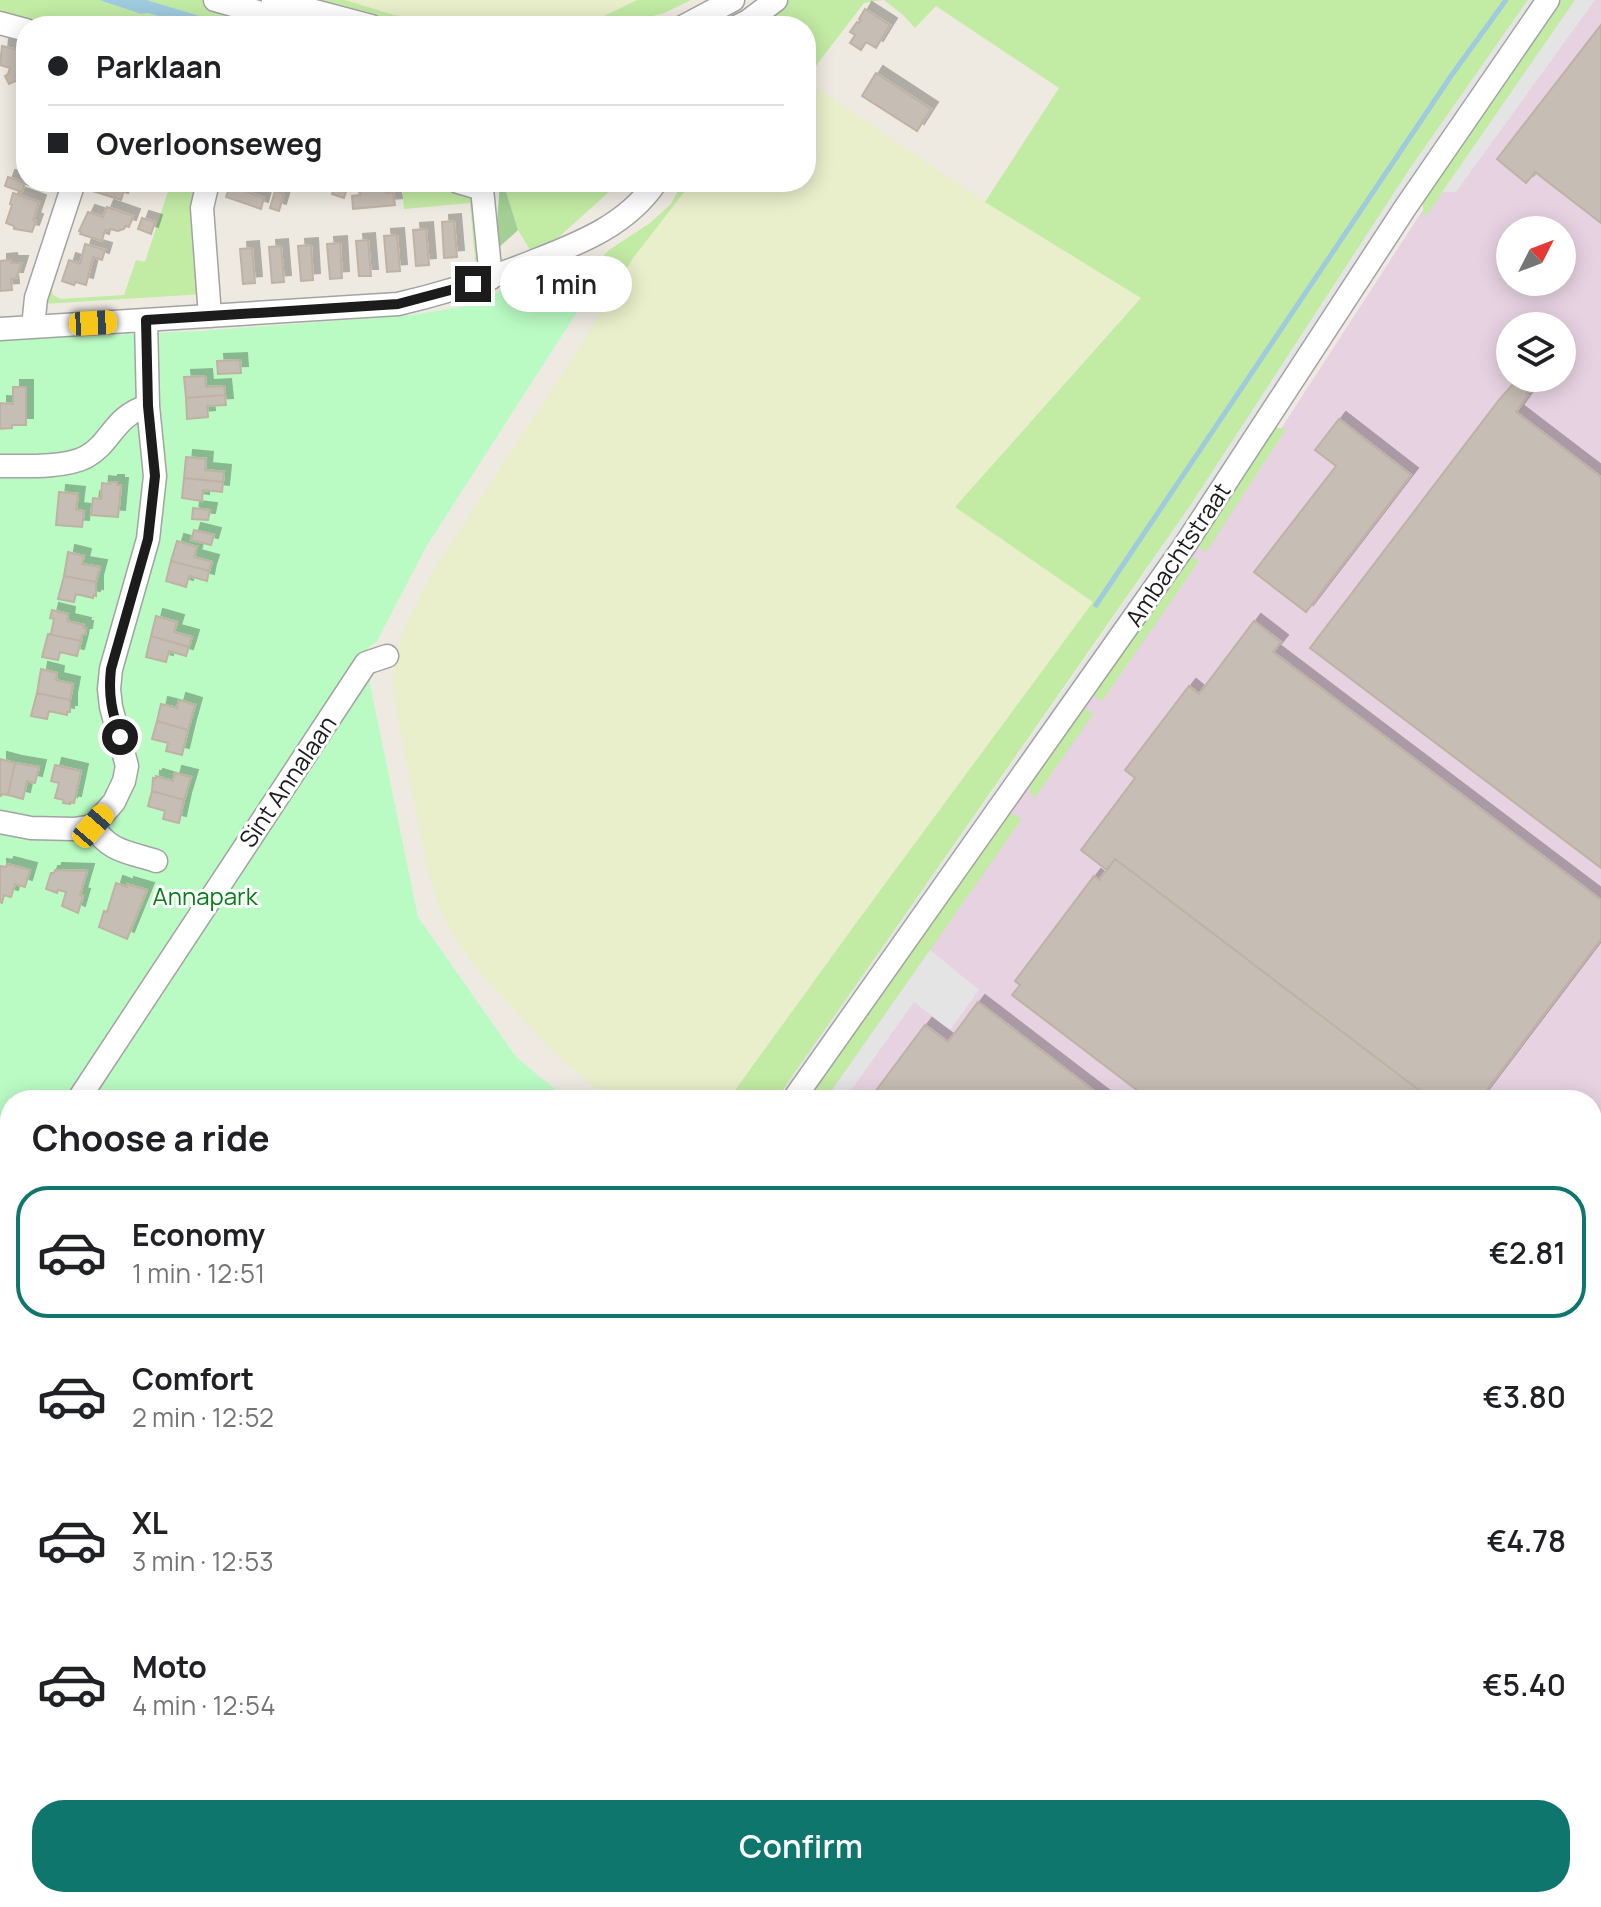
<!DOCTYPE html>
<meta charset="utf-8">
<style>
:root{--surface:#fff;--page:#f2f2f2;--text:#202124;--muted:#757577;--line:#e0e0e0;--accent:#0f766e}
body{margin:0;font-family:Manrope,sans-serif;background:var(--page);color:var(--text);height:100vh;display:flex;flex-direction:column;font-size:30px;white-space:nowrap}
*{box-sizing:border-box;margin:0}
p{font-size:26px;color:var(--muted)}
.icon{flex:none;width:44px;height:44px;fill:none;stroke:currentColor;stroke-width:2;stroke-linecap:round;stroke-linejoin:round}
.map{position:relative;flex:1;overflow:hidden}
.sheet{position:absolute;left:0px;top:1090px;width:1602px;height:818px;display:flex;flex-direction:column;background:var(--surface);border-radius:32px 32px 0 0;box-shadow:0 4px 20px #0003}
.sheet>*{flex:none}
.guide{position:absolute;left:16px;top:16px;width:800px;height:176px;border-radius:32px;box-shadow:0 4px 20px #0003;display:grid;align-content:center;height:176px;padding:0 32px;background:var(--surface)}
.needle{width:52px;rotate:48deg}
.controls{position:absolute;left:1496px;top:216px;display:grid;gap:16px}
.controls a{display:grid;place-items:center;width:80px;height:80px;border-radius:50%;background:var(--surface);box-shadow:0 4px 20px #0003;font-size:40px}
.end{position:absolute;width:36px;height:36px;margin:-18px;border:10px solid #1c1c1c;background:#fff;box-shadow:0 0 0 4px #fff}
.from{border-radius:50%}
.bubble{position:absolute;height:56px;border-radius:28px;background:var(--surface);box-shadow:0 4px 20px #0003;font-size:26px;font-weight:600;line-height:56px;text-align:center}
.car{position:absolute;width:24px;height:48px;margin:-24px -12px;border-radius:10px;box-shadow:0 0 6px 2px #0007;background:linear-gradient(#f5c518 24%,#345 0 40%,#f5c518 0 76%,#345 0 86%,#f5c518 0)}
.guide b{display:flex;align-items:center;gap:28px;height:76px;font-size:30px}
.guide b+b{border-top:2px solid var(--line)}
.guide i{width:20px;height:20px;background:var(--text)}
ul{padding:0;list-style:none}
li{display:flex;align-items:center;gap:24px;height:132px;margin:0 16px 12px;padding:0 16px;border:4px solid transparent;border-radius:32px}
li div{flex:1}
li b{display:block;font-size:30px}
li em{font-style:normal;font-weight:600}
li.selected{border-color:var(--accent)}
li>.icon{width:72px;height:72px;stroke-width:1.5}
h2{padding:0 32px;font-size:36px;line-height:96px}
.action{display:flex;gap:16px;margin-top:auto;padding:16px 32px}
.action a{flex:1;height:92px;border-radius:32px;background:var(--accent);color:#fff;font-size:32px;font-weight:600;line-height:92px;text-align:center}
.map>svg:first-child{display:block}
.residential{fill:#dad9d9}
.industrial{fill:#e7d2e2;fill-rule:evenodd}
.farmland{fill:#e9eecb}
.grass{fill:#c2eba4}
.forest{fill:#a1cf94}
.park{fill:#bafbc4}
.parking{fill:#e4e4e4}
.water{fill:#9fcbde}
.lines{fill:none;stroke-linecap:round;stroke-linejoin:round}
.stream{stroke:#9fcbde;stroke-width:5}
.building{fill:#c6bdb4;stroke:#c0b2a3;stroke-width:2;filter:url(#shadow)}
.minor-casing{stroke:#a3a3a3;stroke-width:25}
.minor{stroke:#fff;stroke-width:22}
.route{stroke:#1c1c1c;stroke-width:10}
.labels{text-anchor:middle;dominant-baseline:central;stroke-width:6;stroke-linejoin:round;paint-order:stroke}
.street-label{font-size:24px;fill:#1c1c1c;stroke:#fff}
.park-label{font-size:24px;fill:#077d19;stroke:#fff}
</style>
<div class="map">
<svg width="1601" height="1907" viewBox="0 0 1601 1907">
<defs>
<filter id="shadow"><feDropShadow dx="7" dy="-7" stdDeviation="0" flood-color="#0004"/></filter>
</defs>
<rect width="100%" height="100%" fill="#eeeae1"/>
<path class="residential" d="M898,1898H1046L1039,1907H908Z"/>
<path class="industrial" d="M1568,0H1601V1907H1039L1046,1898H1592V1100H807L918,930L1269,447L1493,102ZM1510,230H1562V282H1510ZM1510,326H1562V378H1510Z
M706,1898H898L908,1907H693Z"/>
<path class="farmland" d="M345,0H637L584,26H465L394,15Z
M806,80L985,202L1141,297L955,507L1094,602L854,926L728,1100H609L550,1049L482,975L454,937L438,906L425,859L392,687L395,655L405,626L435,568L574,356L633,258L692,182H806Z"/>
<path class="grass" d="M0,0H99L141,14L148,13L193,26H38L0,15Z
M147,0H204L287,26H233Z
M287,0H345L394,15L465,26H387Z
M637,0H691L664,13L627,23H610L604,26H584Z
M784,0H882L864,3L815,67L806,62V26H765L760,17Z
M884,0H1528L1409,170L1192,503L776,1100H728L854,926L1093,602L955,507L1141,298L985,202L1059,88L936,6L915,28L903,15Z
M1560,0H1575L1426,216L1424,214L1422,197Z
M171,182H204V294L43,304L50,285L53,295L61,299L124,295L136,260L145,262Z
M402,182H442L471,191L482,259L475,261L470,203L404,209Z
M503,182H620L560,236L532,253L518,230Z
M683,182H692L633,258L606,303C608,294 611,284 608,275C606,267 604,263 604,255L609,250L650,223L671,204Z
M1271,427L1286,429L1206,552L1194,543Z
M1188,554L1199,561L1102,701L1090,694Z
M1083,706L1093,714L1034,799L1027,784Z
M1008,814H1014L1021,820L825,1100H808Z
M427,1898H691L655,1907H424Z"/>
<path class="forest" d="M500,182H503L518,230L495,251Z"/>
<path class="park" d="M562,263H577L591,283L584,301L426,547L377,641L368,648L370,684L418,917L516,1057L568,1100H10V1898H403L400,1907H0V340L200,331L412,315L466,306Z"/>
<path class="parking" d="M1528,0H1538L1198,507L799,1082H788L1099,639L1192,503L1409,170Z
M1575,0H1595L1456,192H1442Z
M930,950L979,990L950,1030L914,1002L844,1100H825Z"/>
<path class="water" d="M99,0H147L233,26H193L148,13L141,14Z"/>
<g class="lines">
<path class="stream" d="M1096,605L1451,76L1506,0"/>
</g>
<path class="building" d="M865,9L890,25L876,48L866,42L861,50L850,43L855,35L850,32L857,22L859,23L861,20L859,19Z
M1601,25V223L1535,172L1526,183L1497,159Z
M2,46L26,52V84L15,81L9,84L5,76L8,74L10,68L0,65Z
M876,73L931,109L917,131L862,96Z
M8,177L25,183L22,192L5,186Z
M96,182H138L136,187L126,184L121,200L93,191Z
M336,182H349L344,198L332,194Z
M230,186L264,198L261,209L226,197Z
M385,186L386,193L393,192L395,205L353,209L352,196L361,195L360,188Z
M275,191L284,194L279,211L270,208Z
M13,193L39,202L33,220L36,221L32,232L14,229V226L6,223L12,205L10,204Z
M107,207L133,216L129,227L126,226L124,229L118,231L110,229L109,231L105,230L102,241L80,234L81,232L79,231L88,212L103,217Z
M142,218L155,222L151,234L138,229Z
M454,221L457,257L444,258L442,222Z
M426,229L429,265L416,266L413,230Z
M397,235L400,271L387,272L384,236Z
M368,240L371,276H359L356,241Z
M340,243L342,278L330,279L327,244Z
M85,244L105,250L102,260L93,257L86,285L76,282L74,285L62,281L69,260L80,264Z
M311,245L313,280L301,281L298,246Z
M281,246L284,282L272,283L269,247Z
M252,248L255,283L243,284L240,249Z
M10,260L11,263H21L16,279H11L12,290L0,291V261Z
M240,360L241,373L218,374L217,361Z
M205,376L206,387L224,386L225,395L186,398L184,377Z
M1518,378H1544V380L1538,390L1527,392L1526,394L1528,395L1516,412L1601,477V868L1310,648L1499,400L1513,384L1516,386L1518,383Z
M13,387H26V425H12V428L0,429V403L13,404Z
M225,395L226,405L207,406L208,417L187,419L186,398Z
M1339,419L1411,475L1306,612L1254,572L1336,466L1315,450Z
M186,457L206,459L205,470L224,472L223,482L184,478Z
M184,478L223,482L222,492L203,490L202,501L182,498Z
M111,482H117V485H121L118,517L91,515L93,498L101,499L102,483L110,484Z
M59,492L78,494L76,510L84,511L82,527L56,525Z
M193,508L210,510L208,520L192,519Z
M194,530L214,535L211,545L191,540Z
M177,541L197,547L194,557L212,562L209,571L171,561Z
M68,552L84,556L82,564L100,567L96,582L64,576Z
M171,561L209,571L207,581L189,576L186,587L166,581Z
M64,576L96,582V596L94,595L93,598L76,594L74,602L58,599Z
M52,610L68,614L67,621L84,625L83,628H86L85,635H82L81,641L48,634H51L54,619L50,618Z
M156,616L177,622L174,632L192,637L189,647L151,636Z
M1254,621L1281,642L1273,652L1601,900V939L1479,1100H1432L1115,859L1107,870L1081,850L1135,778L1125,770L1189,686L1199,694Z
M48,634L81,641L77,656L60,652L58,660L42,657Z
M151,636L189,647L186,656L169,651L166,662L146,657Z
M41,669L57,673L56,680L73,684L70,700L37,693Z
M37,693L70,700V712H67V715L49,711L47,719L31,716Z
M179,700L195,705L188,730L157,721L161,704L177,708Z
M157,721L188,730L182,755L166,751L168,743L152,739Z
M0,759L15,763L8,795L2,794L1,796H0Z
M15,763L39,767L35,783L27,781L23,799L8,795Z
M55,765L81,771L74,803L70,802V804L63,803L64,800L55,798L59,783L51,781Z
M175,773L191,777L184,800L152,791L153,778L155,779L156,776L173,781Z
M152,791L184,800L179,823L163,819L165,811L148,806Z
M1115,859L1432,1100H1150L1012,995L1020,985L1015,981L1094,876L1099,880Z
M7,864L30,870L25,887L15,884L11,897L4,895L2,903L0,902V866L6,867Z
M55,870L87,871L80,895L83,896L78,913L62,906L66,892L58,890L57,893L46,889L51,873H54Z
M116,883L127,887V884L147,890L127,939L99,927L104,911L107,912Z
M978,1002L1106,1100H869L925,1025L948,1042Z
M1601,1349V1479L1598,1481L1601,1487V1539L1592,1544V1354Z
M0,1568L10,1571V1689L8,1695L10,1696V1711L3,1729L0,1728Z
M1592,1635L1601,1652V1682L1594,1685L1601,1699V1708L1592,1713Z
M1601,1838V1907H1573L1574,1898H1592V1843Z
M0,1867L9,1871L10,1869V1898H25L24,1901L21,1900L18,1907H0Z"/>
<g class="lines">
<defs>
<path id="minor" d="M215,0L308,26
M273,0L371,26
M0,23L26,30
M684,26L733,0
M738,26L748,21L776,0
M208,182L202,208L210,316
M458,182L482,189L491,278
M33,327L36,298L74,182
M0,329L398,304C445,293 489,279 534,261C580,243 627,225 656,182
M0,466C24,466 65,468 86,457C112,443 113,416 148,406
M0,822L31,828L74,829L93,826L114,802L124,781L127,766L111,707L109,689L111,669L148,539L155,476L148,406L146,320
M93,826C109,852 129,852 156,861
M78,1100L366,663L387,656
M793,1100L1185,545L1405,208L1548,0
M1592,1164L1601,1152
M0,1227L10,1201
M0,1785L10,1789
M1592,1792L1601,1787
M32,1907L35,1898
M1052,1907L1059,1898
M1386,1907L1402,1898"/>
</defs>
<use href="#minor" class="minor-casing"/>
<use href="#minor" class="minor"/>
</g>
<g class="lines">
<path class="route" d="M120,737C112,712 108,695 111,669L148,539L155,476L148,406L146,320L398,304L473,284"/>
</g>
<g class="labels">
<g class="street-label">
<text transform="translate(1177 554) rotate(-56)">Ambachtstraat</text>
<text transform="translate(287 781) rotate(-56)">Sint Annalaan</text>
</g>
<g class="park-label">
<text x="205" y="895">Annapark</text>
</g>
</g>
</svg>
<div class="controls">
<a><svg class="needle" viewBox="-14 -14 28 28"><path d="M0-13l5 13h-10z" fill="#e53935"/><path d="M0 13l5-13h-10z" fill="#757577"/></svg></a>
<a><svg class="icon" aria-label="layers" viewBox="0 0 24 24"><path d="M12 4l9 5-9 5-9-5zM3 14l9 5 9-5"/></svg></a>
</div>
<i class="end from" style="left:120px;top:737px"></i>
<i class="end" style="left:473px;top:284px"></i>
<div class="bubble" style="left:500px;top:256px;width:132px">1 min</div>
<i class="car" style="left:93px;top:323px;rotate:87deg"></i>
<i class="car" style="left:93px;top:826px;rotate:41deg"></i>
<div class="guide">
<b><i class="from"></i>Parklaan</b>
<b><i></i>Overloonseweg</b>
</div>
<section class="sheet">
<h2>Choose a ride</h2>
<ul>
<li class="selected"><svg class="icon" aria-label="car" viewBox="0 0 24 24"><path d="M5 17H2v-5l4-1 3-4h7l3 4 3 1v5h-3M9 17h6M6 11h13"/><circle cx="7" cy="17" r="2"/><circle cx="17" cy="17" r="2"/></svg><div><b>Economy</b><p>1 min · 12:51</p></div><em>€2.81</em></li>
<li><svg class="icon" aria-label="car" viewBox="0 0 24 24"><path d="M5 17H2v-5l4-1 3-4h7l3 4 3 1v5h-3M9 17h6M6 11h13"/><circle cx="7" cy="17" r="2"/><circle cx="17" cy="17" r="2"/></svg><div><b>Comfort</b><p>2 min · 12:52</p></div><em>€3.80</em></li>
<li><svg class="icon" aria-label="car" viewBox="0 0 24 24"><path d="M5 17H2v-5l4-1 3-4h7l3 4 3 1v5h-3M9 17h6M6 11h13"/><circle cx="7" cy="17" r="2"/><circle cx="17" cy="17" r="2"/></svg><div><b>XL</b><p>3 min · 12:53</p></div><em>€4.78</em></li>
<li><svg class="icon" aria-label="car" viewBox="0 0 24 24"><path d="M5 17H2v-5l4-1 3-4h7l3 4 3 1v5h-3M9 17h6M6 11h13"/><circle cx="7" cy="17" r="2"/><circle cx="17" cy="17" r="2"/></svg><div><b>Moto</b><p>4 min · 12:54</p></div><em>€5.40</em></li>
</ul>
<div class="action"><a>Confirm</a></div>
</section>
</div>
